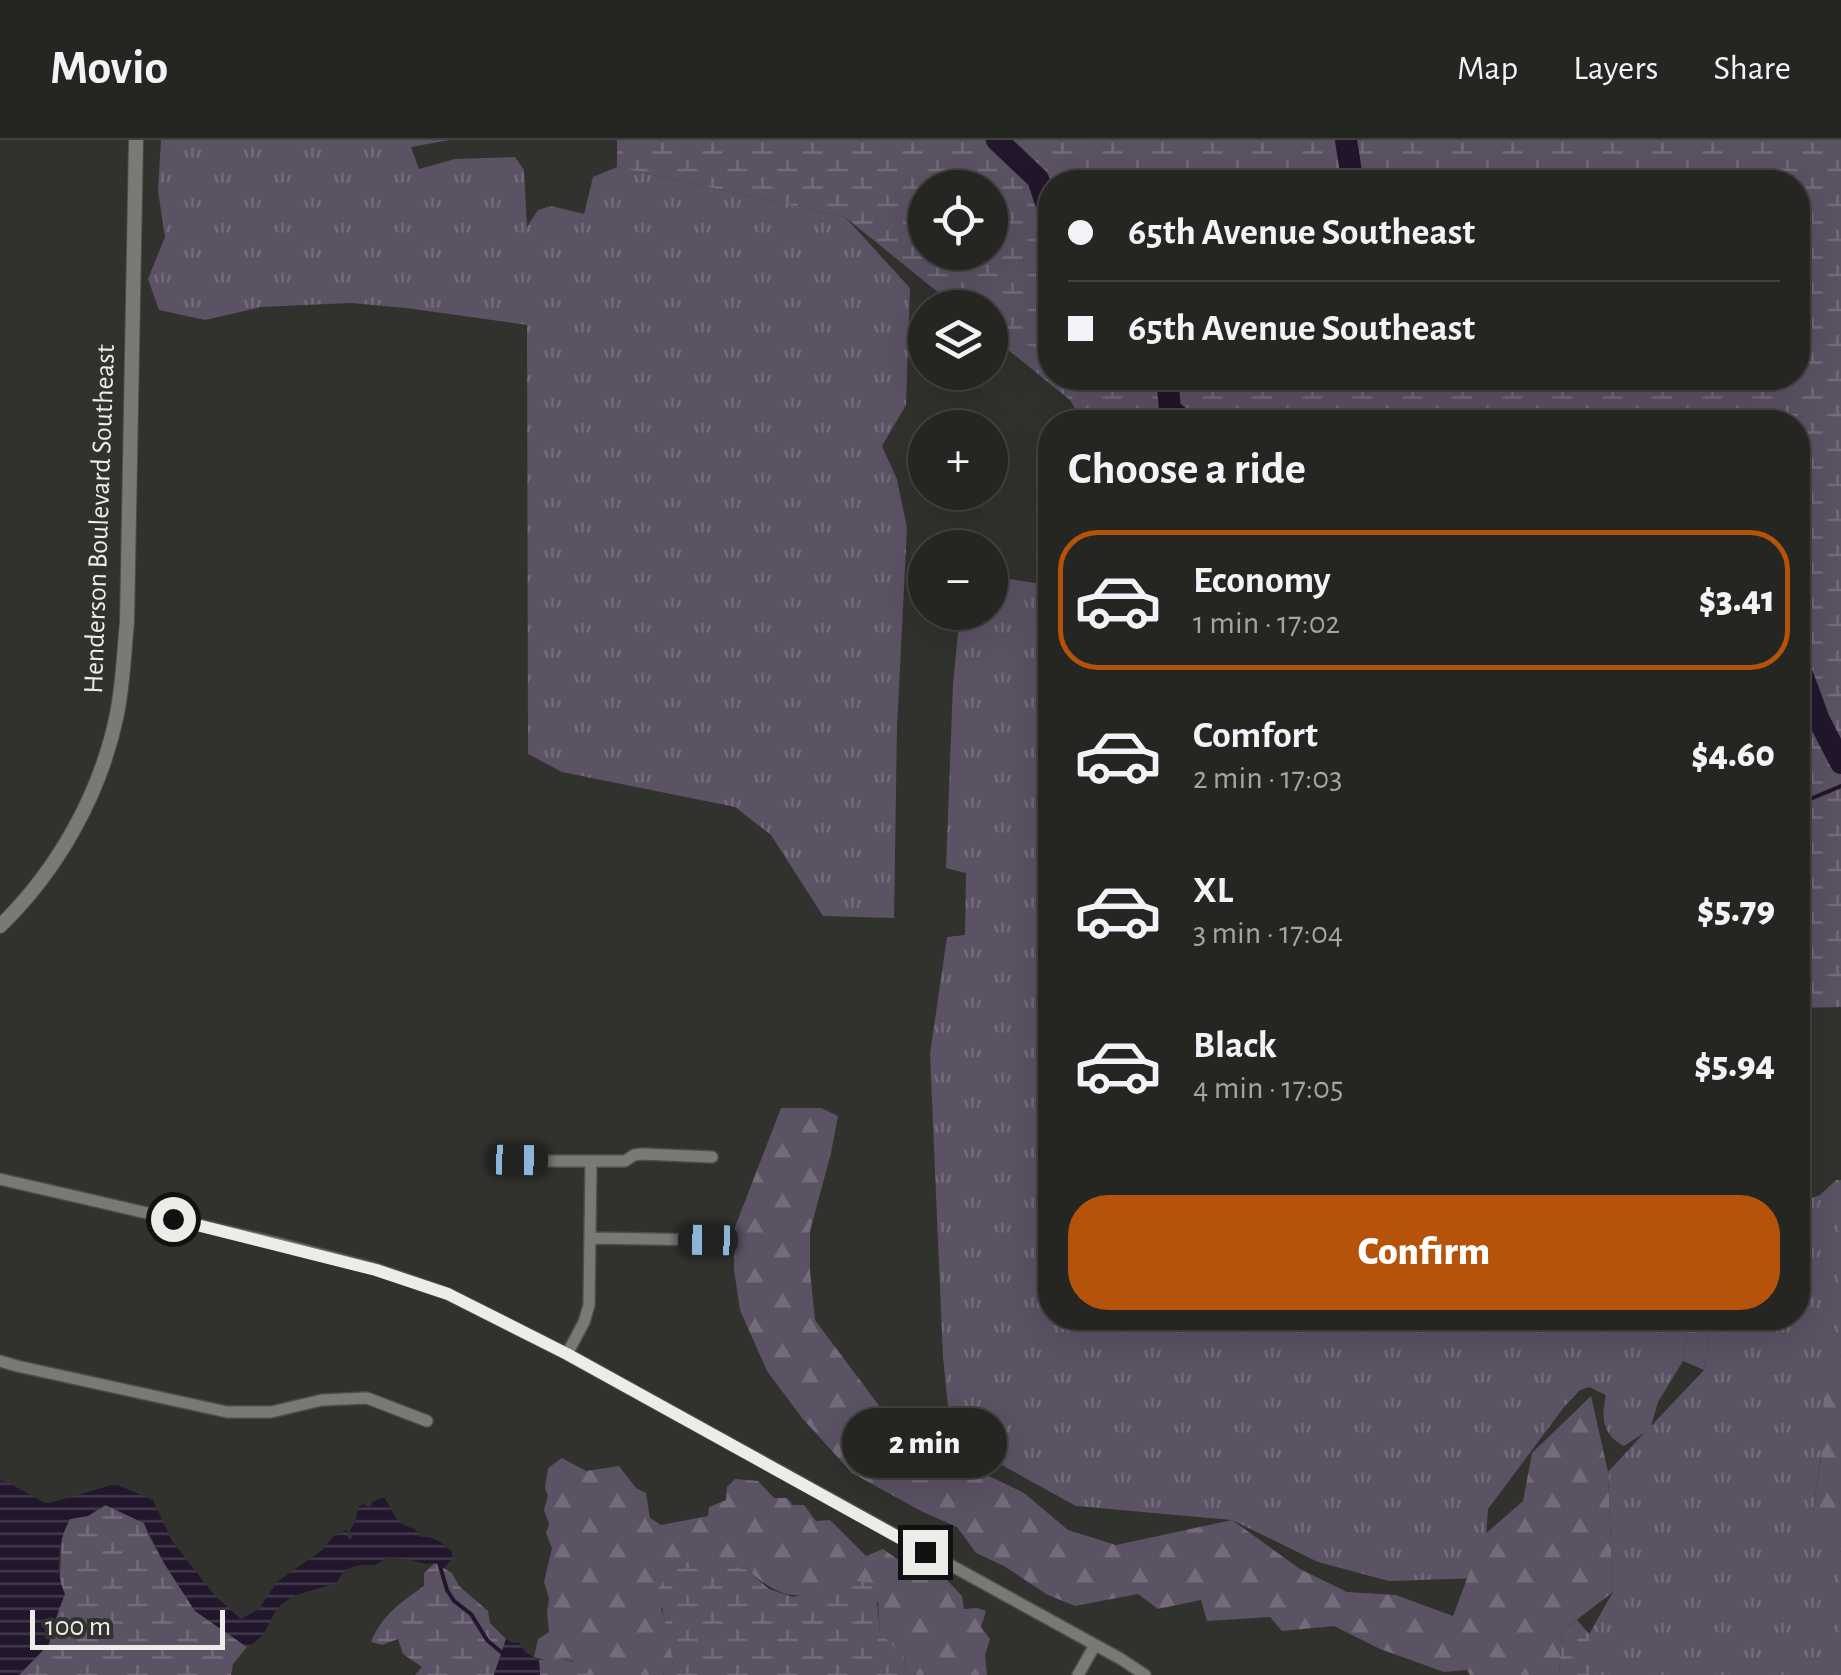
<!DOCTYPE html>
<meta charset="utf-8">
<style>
:root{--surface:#252522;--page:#31312f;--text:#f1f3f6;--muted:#a3a5a5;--line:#424240;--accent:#b45309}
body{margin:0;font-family:"Alegreya Sans",sans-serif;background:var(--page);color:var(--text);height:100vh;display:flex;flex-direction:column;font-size:38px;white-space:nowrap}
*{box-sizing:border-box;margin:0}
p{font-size:32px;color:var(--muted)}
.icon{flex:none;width:55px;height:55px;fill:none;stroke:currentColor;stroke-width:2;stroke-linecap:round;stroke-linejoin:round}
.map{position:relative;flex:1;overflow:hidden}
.drawer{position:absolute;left:1038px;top:270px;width:772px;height:920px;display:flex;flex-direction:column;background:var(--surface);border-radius:40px;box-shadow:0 10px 40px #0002,0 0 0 2px var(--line)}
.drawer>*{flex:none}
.guide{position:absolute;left:1038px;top:30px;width:772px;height:220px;border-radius:40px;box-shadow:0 10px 40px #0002,0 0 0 2px var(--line);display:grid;align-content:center;height:220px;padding:0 30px;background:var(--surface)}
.controls{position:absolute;left:908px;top:30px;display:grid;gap:20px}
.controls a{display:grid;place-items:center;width:100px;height:100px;border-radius:50%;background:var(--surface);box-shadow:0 10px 40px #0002,0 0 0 2px var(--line);font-size:50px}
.scale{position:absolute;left:30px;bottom:25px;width:195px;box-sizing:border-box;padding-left:10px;border:5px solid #ecece9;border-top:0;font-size:28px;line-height:35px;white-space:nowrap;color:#ecece9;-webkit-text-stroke:8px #31312d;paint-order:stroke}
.end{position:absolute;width:45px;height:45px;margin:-22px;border:12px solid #ecece9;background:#111;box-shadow:0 0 0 5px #111}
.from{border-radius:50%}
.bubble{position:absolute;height:70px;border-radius:35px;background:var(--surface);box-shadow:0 10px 40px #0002,0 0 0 2px var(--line);font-size:32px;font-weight:800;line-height:70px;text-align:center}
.car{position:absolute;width:30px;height:60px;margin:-30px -15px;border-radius:12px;box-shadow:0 0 8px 2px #0007;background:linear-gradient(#222 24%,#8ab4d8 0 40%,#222 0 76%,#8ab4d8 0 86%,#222 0)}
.guide b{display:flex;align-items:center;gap:35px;height:95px;font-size:38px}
.guide b+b{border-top:2px solid var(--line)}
.guide i{width:25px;height:25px;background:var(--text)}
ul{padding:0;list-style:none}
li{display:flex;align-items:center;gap:30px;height:140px;margin:0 20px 15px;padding:0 10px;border:5px solid transparent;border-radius:40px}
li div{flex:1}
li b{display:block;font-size:38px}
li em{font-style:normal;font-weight:800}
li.active{border-color:var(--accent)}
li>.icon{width:90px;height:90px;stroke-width:1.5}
h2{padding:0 30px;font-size:45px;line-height:120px}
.action{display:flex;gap:20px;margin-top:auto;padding:20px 30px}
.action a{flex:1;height:115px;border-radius:40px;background:var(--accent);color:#fff;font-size:40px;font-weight:800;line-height:115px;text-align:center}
header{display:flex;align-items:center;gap:60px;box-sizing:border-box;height:140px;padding:0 50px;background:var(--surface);border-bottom:2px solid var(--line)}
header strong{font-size:48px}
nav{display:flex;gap:55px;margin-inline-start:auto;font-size:35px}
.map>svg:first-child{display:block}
.grass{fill:url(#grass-tufts)}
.forest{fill:url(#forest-firs)}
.wetland{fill:url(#wetland-marsh);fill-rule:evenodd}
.water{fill:url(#water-rules)}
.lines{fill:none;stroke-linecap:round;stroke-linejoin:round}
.stream{stroke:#21162b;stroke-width:4}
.river{stroke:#21162b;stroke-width:22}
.minor-casing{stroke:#4c4c49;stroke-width:14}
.tertiary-casing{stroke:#4c4c49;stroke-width:16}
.minor{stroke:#797975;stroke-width:11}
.tertiary{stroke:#797975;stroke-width:14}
.route{stroke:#ecece9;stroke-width:12}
.labels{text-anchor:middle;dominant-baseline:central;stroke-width:9;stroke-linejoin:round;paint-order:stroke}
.street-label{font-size:28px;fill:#ecece9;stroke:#31312d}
</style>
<header>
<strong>Movio</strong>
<nav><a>Map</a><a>Layers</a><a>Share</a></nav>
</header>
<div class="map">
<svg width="1841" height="1535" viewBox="0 0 1841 1535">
<defs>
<pattern id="grass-tufts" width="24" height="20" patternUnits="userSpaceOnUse" patternTransform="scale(2.5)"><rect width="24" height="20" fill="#5b5264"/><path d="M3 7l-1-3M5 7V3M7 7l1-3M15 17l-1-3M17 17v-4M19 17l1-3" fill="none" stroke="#736b7a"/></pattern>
<pattern id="forest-firs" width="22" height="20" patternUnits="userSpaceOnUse" patternTransform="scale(2.5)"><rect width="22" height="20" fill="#5b5264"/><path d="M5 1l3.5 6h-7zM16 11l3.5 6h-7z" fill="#736b7a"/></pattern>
<pattern id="wetland-marsh" width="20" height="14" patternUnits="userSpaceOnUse" patternTransform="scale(2.5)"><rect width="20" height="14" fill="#5b5264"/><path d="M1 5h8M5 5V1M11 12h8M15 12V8" fill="none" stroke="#736b7a"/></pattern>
<pattern id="water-rules" width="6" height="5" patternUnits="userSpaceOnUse" patternTransform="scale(2.5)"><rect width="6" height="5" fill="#21162b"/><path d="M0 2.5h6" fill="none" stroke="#41384a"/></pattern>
</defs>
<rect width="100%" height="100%" fill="#31312d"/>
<path class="grass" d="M161,0H450L411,7L419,29L455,19L515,17L524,30L527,87L538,70L551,66L584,74L593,37L617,27L845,77L910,148L906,265L882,306L897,339L907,388L897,587L894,778L823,776L771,695L735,667L562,632L528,614L527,185L406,168L351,163L261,167L205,180L159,170L148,139L165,97L158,51Z
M990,436L1042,444L1050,443V1178H1689L1683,1221L1658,1262L1651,1286L1704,1230L1713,1178H1798V1063L1820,1055L1836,1040H1841V1216L1835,1219L1813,1372L1841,1412V1535H1589V1494L1613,1452L1608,1332L1644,1293L1624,1306C1602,1295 1601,1277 1606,1255L1589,1247L1580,1250L1564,1267L1488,1369L1483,1438L1389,1441L1318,1422L1232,1380L1076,1366L951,1297L943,1217L930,914L947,797L965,795L966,733L946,728L953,544L960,473L990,472Z"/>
<path class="forest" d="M781,968H821L838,976L831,1013L810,1091V1131L815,1180L895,1287L956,1320L1024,1353L1068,1390L1116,1405L1232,1380L1300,1429L1347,1452L1396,1455L1453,1476L1483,1396L1523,1361L1532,1313L1591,1256L1608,1332L1613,1452L1562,1491L1559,1535H1470L1467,1530L1444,1532L1380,1509L1334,1486L1282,1491L1270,1477L1207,1481L1201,1460L1158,1469L1138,1454L1075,1466L1046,1454L1004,1426L976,1413L957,1387L921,1371L852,1333L802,1278L767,1231L740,1170L734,1130L735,1087Z
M1689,1178H1713L1704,1230L1683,1221Z
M1841,1216V1412L1813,1372L1821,1318L1824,1253L1835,1219Z
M562,1318L586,1331L619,1326L636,1348L646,1353L650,1378L661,1385L708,1376L709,1367L726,1360L727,1347L735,1339L758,1341L774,1358H787L793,1365H804L816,1381L830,1380L866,1416L883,1409L907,1426L927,1419L962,1456L964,1469L977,1468L986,1471L981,1487L990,1499L985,1515L987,1535H906L904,1517L880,1494L878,1462L853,1440C799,1456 793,1468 747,1430L661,1468L670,1495L673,1525L663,1535H588C569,1509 556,1525 534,1517L538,1499L549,1492L547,1473L549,1458L544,1442L552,1408L546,1393L549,1384L544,1370L548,1356L545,1348L548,1328Z"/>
<path class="wetland" d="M617,0H1841V867L1798,868V282H1083L1070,260L990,195V168L956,167L845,77L617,27ZM1050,42H1798V238H1050ZM925,48H990V112H925Z
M106,1365L144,1383L148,1394L164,1423L195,1471L247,1507L233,1524L231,1535H19L49,1504L53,1485L58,1474L62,1395L70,1379L88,1376Z
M709,1420L747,1430L769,1449L793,1457L853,1440L875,1444L880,1493L904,1517L906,1535H663L673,1525C670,1498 662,1473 659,1447L681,1423Z
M435,1423L452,1433L459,1446L488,1471L490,1483L506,1499L494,1535H415L422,1527L403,1514L398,1499L382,1505L371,1502C382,1475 401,1462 424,1446V1433Z
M1577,1480L1589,1494V1535H1559L1562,1491Z
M559,1518L580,1524L588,1535H540L539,1520Z"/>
<path class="water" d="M0,1340L9,1343L45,1363H50L115,1344L153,1360L172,1401L215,1456L241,1479L259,1469L277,1442L321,1411L333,1397L346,1390L349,1393L347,1395L349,1399L353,1398L350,1390L355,1383L358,1367L365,1364V1366L371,1367L372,1362L384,1357C394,1373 394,1383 415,1389L420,1397C433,1395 442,1403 452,1411V1419L444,1428L435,1423L427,1424L404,1419L387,1418L375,1425H360L344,1430L337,1442C320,1450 298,1451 283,1463C267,1477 271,1495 247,1507L195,1471L164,1423L144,1383L105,1365L88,1376L70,1379C58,1401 54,1431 65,1454L53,1485L49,1504L19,1535H0Z
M506,1499L510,1502L520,1503L525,1512L539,1520L540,1535H494Z"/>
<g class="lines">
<path class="stream" d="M1798,664L1841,646
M440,1426L447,1450L454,1461L471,1474L487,1500L501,1512"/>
<path class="river" d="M997,0L1038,39L1050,75
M1346,42L1351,32L1346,0
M1167,238L1170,269L1185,282
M1798,523L1819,580L1841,623"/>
<defs>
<path id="minor" d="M516,1021H625L634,1015L642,1014L712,1017
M0,1039L277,1103L376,1129L448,1154L567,1214L1121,1519L1145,1535
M591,1098L708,1100
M567,1214L584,1182L589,1165L591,1021
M0,1221L17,1226L227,1272H271L322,1260L367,1258L427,1281
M1078,1535L1095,1505"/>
<path id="tertiary" d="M0,786C58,730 101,653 117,574C123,544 124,513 127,482L136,0"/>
</defs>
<use href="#minor" class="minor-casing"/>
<use href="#tertiary" class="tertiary-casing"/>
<use href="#minor" class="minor"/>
<use href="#tertiary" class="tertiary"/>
</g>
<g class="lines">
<path class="route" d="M173,1079L376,1130L448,1154L567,1214L925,1412"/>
</g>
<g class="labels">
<g class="street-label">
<text transform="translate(100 379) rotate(-88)">Henderson Boulevard Southeast</text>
</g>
</g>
</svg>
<div class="controls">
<a><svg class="icon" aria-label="locate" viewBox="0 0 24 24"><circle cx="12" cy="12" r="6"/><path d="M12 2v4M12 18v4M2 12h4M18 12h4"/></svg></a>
<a><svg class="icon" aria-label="layers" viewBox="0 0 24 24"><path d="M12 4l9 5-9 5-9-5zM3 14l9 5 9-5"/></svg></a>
<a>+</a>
<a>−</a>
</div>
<div class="scale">100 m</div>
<i class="end from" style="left:173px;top:1079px"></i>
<i class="end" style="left:925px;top:1412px"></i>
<div class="bubble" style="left:842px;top:1268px;width:165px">2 min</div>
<i class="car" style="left:518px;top:1020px;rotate:91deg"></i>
<i class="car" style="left:708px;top:1100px;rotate:271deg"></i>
<div class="guide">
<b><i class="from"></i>65th Avenue Southeast</b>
<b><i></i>65th Avenue Southeast</b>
</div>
<section class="drawer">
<h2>Choose a ride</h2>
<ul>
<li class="active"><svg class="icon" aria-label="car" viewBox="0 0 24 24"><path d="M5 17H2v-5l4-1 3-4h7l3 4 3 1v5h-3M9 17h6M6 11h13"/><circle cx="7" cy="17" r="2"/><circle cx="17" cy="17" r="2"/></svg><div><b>Economy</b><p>1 min · 17:02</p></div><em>$3.41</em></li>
<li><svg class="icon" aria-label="car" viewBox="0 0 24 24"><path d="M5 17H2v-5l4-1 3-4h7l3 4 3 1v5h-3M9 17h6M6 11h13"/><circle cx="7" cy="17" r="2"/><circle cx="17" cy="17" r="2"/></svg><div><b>Comfort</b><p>2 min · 17:03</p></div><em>$4.60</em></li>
<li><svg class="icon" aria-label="car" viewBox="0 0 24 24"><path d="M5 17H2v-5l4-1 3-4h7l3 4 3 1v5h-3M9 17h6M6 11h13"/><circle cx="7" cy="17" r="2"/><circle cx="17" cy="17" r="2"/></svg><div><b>XL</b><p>3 min · 17:04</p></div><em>$5.79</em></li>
<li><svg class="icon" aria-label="car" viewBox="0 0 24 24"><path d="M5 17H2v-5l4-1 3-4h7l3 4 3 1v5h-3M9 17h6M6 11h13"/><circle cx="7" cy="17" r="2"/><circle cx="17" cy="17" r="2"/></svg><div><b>Black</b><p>4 min · 17:05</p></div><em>$5.94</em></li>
</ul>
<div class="action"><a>Confirm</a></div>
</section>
</div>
